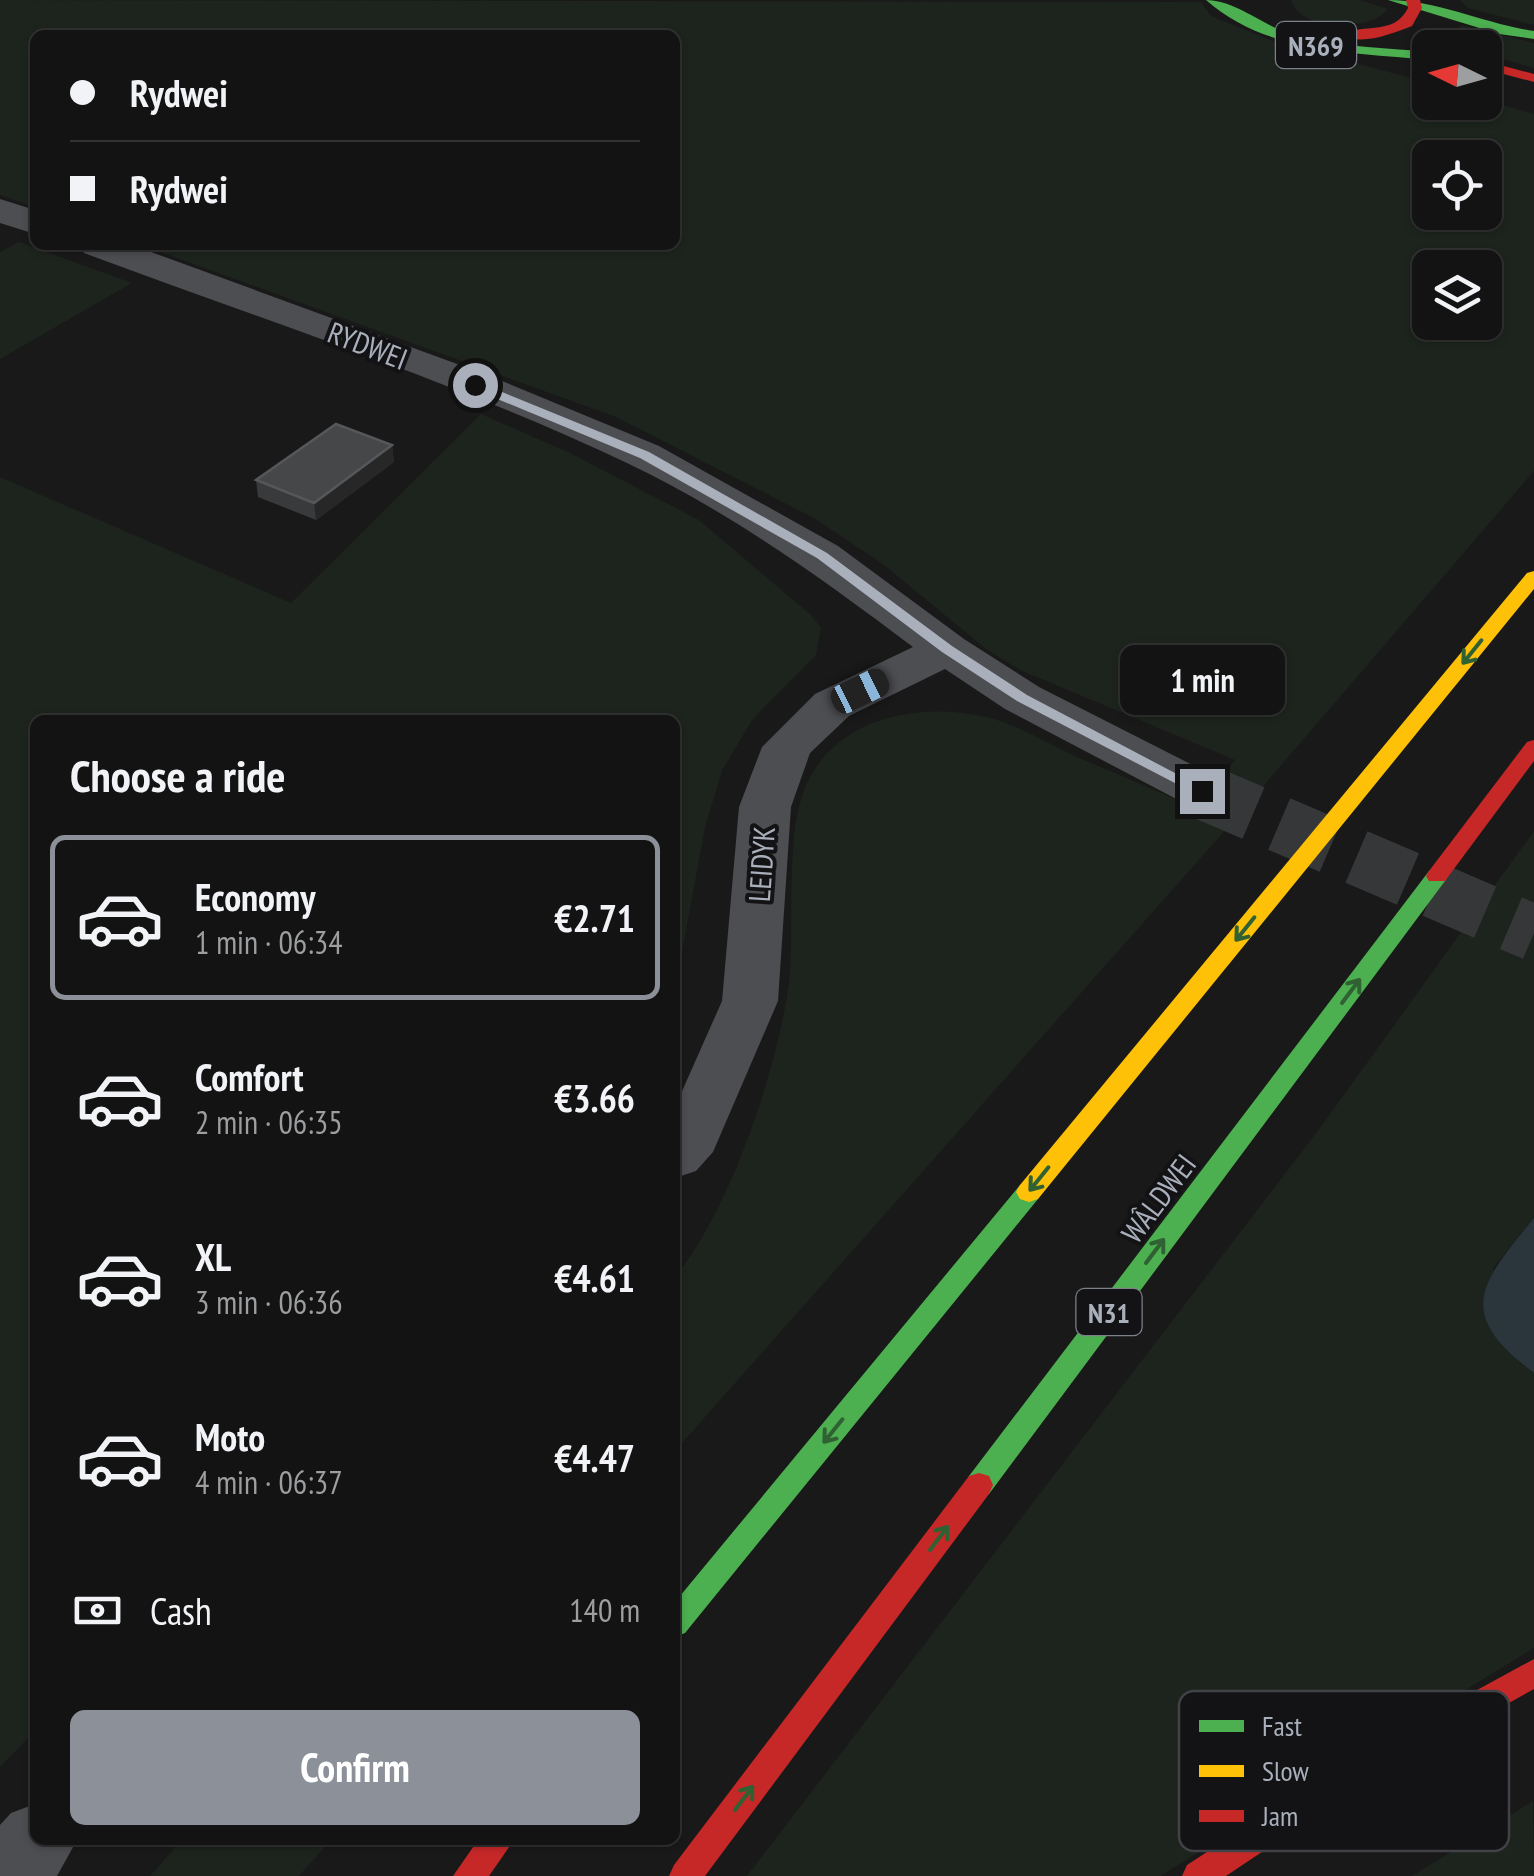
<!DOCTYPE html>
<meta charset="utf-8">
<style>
:root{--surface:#131313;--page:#202021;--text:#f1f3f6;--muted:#9d9ea0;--line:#323233;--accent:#8c9099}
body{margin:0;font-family:"PT Sans Narrow",sans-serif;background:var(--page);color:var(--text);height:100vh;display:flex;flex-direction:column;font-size:38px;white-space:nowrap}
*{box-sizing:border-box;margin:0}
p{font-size:32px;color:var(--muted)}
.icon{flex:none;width:55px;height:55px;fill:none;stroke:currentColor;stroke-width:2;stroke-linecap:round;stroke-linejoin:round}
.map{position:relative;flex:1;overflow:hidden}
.panel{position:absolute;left:30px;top:715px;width:650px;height:1130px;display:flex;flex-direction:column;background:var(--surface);border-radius:15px;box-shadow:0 2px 8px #0004,0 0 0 2px var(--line)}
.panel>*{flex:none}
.hud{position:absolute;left:30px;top:30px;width:650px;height:220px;border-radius:15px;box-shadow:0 2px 8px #0004,0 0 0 2px var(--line);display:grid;align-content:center;height:220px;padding:0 40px;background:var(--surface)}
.needle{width:65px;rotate:275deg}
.tools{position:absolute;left:1412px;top:30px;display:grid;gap:20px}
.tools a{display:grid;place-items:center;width:90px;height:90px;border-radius:15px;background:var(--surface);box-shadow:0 2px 8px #0004,0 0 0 2px var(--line);font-size:50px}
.end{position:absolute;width:45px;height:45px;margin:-22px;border:12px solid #a9b0bb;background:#111;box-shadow:0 0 0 5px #111}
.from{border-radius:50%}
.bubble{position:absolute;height:70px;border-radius:15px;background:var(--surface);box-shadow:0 2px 8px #0004,0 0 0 2px var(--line);font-size:32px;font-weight:700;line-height:70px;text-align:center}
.car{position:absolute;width:30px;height:60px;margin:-30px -15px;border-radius:12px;box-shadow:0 0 8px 2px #0007;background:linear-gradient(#222 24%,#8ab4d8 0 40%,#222 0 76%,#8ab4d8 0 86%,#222 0)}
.hud b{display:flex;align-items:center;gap:35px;height:95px;font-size:38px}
.hud b+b{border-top:2px solid var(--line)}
.hud i{width:25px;height:25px;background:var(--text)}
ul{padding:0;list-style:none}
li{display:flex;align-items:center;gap:30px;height:165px;margin:0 20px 15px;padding:0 20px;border:5px solid transparent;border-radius:15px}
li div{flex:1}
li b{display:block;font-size:38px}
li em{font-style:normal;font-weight:700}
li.on{border-color:var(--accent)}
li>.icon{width:90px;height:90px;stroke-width:1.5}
h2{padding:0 40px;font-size:45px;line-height:120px}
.pay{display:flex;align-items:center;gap:25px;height:110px;padding:0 40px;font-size:38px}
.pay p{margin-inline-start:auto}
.button{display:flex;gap:20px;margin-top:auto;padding:20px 40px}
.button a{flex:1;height:115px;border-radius:15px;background:var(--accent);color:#fff;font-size:40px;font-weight:700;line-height:115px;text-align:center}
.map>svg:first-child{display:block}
.green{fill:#1c241d;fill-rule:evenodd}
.water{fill:#2a353c}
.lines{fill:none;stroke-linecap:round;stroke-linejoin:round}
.street-tunnel{stroke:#363739;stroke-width:56;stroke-dasharray:56 28;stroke-linecap:butt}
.street{fill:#4d4e52;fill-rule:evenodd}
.fast{fill:#4caf50;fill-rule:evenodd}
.slow{fill:#ffc107;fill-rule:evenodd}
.jam{fill:#c62828;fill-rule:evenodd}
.wall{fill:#393a3b}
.shaded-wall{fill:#272727}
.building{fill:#454748;stroke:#55575a;stroke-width:2.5}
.oneway{stroke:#306132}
.route{fill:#a9b0bb}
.labels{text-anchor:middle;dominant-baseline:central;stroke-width:8;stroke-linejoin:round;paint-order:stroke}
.shield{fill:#131315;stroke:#7c8189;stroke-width:2.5}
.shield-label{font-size:28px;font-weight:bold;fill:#a9b0bb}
.street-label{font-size:30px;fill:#a9b0bb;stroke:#131315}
.key{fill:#131315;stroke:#404247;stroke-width:2.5}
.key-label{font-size:28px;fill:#a9b0bb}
</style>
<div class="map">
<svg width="1534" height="1876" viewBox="0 0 1534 1876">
<rect width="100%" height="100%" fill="#191919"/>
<path class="green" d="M0,0L1201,2L1211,16L1273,41L1430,83V102L1485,100L1534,114V471L1229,826L675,1451V1277C730,1210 778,1068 789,982C795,927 785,844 803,793C830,718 917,701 987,717C1020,725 1053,747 1084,760C1121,776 1159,791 1196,809L1235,760L1020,670L986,649L884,565L814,518L616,417L141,245H675V35H35V207L0,195ZM1430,158H1485V212H1430ZM1430,268H1485V322H1430Z
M1291,0H1360L1388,9C1370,32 1301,32 1291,0Z
M1460,0H1534V25L1468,8Z
M1462,25L1534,43V68L1485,54V48L1459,47L1438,42Z
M19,242L132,283L0,359V252Z
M481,414L570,453L699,520L811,615L821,628L816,655L752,720L722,771L705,827L675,991V720H35V1731L0,1767V477L291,603Z
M1534,831V1218L1493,1268L1519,1362L1534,1373V1648L1160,1876H747L1320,1128Z
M1533,1801L1534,1876H1412Z
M182,1840H331L299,1876H150Z"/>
<path class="water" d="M1534,1218V1373C1454,1313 1480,1284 1534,1218Z"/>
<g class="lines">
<path class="street-tunnel" d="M1202,791L1534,933"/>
<path class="street" d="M0,199L35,210V234L0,223Z
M78,245H132L490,376L659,446L838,546L964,639L1039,687L1220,779L1228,791L1220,803L1202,808L1184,803L1005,709L945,669L849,716L810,753L791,807L778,1001L713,1152L696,1171L675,1178V1107L722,1001L739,807L762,747L815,694L913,647C823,579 730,512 627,463C452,380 265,321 84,253Z
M35,1804V1840H77L57,1876H0V1825L11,1813Z"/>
<path class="fast" d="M1206,0C1239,0 1271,33 1306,39C1346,47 1389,48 1430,52V60C1353,52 1267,54 1206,0Z
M1388,0C1438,0 1485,24 1534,31V39L1499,34Z
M1437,869L1448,876L1445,881L989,1494L979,1497L969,1494L965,1485L969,1476L1429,871Z
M1029,1182L1038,1185L1042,1192L1038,1199L685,1633L675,1637V1602L1020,1185Z"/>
<path class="slow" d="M1534,571V589L1038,1199L1029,1202L1020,1199L1016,1192L1020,1185L1527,573Z"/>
<path class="jam" d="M1406,0H1420L1422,8L1412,26C1391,34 1362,46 1341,35C1364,22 1393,37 1408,8Z
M1485,61L1534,74V82L1485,69Z
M1534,740V761L1445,881H1429L1426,876L1429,871L1527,742Z
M979,1473L989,1476L993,1485L989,1494L705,1876H669L674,1865L969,1476Z
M1534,1659V1689L1362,1785L1226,1876H1182L1187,1865L1340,1765Z
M478,1840H514L489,1876H453Z"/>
</g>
<path class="wall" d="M392,445L394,462L316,520L258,497L256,480Z"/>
<path class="shaded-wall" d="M392,445L394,462L316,520L314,503Z"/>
<path class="building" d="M336,424L392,445L314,503L256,480Z"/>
<defs><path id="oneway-shaft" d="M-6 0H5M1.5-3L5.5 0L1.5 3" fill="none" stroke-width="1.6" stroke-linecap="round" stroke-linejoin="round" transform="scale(2.5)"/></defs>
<g class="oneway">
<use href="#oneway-shaft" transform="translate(1472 652) rotate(129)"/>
<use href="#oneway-shaft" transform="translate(1245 929) rotate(129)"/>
<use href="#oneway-shaft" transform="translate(1351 991) rotate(-53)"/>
<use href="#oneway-shaft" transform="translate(1039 1179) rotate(129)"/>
<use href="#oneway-shaft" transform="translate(1155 1251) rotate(-53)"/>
<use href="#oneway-shaft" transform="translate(833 1431) rotate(129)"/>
<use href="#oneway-shaft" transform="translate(939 1538) rotate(-53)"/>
<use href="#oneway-shaft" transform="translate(744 1798) rotate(-53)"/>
</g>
<path class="route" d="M471,383H480L649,452L827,553L952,646L1027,695L1209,791L1196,794L1017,701L942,652L817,558L640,458L471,388Z"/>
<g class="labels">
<g class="shield">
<rect x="1276" y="22" width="80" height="46" rx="8"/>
<rect x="1076.5" y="1289" width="65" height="46" rx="8"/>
</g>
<g class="shield-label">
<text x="1316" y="45">N369</text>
<text x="1109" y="1312">N31</text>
</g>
<g class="street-label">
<text transform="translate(368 345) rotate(21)">RYDWEI</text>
<text transform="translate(761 864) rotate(-86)">LEIDYK</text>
<text transform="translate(1158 1198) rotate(-53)">WÂLDWEI</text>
</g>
</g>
<rect x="1179" y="1691" width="330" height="160" rx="15" class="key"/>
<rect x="1199" y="1720" width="45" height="12" fill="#4caf50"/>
<rect x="1199" y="1765" width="45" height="12" fill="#ffc107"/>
<rect x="1199" y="1810" width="45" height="12" fill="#c62828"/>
<g class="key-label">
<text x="1262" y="1736">Fast</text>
<text x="1262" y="1781">Slow</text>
<text x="1262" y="1826">Jam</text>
</g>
</svg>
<div class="tools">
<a><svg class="needle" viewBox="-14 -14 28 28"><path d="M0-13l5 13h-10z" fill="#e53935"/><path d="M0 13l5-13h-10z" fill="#9d9ea0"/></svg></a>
<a><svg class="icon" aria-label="locate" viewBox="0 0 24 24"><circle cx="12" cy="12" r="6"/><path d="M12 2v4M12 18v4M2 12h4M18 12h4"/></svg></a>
<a><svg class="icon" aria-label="layers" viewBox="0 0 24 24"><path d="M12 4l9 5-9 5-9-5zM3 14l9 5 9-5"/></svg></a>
</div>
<i class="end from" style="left:475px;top:385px"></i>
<i class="end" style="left:1202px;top:791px"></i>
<div class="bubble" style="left:1120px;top:645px;width:165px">1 min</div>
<i class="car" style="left:860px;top:691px;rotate:64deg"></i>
<div class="hud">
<b><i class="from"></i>Rydwei</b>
<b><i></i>Rydwei</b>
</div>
<section class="panel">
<h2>Choose a ride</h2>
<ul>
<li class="on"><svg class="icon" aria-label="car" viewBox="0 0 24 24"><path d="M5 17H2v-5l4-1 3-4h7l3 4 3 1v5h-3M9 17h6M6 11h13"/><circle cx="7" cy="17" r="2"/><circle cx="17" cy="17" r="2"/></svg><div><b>Economy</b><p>1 min · 06:34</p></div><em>€2.71</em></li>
<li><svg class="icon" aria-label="car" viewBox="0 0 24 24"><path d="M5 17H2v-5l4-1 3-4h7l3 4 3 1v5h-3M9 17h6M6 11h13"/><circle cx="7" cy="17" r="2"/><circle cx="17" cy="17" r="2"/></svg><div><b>Comfort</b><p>2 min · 06:35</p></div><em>€3.66</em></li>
<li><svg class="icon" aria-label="car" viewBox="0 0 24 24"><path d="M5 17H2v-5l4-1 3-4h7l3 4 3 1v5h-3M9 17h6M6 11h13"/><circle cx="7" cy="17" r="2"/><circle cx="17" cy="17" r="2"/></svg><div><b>XL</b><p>3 min · 06:36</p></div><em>€4.61</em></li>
<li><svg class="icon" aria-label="car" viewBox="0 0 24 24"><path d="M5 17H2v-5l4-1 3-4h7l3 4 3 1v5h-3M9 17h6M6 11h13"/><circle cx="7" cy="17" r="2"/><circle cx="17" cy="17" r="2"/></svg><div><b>Moto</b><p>4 min · 06:37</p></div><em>€4.47</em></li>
</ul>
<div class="pay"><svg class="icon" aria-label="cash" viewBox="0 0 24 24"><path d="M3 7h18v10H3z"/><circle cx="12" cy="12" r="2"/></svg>Cash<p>140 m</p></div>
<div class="button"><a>Confirm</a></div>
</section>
</div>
